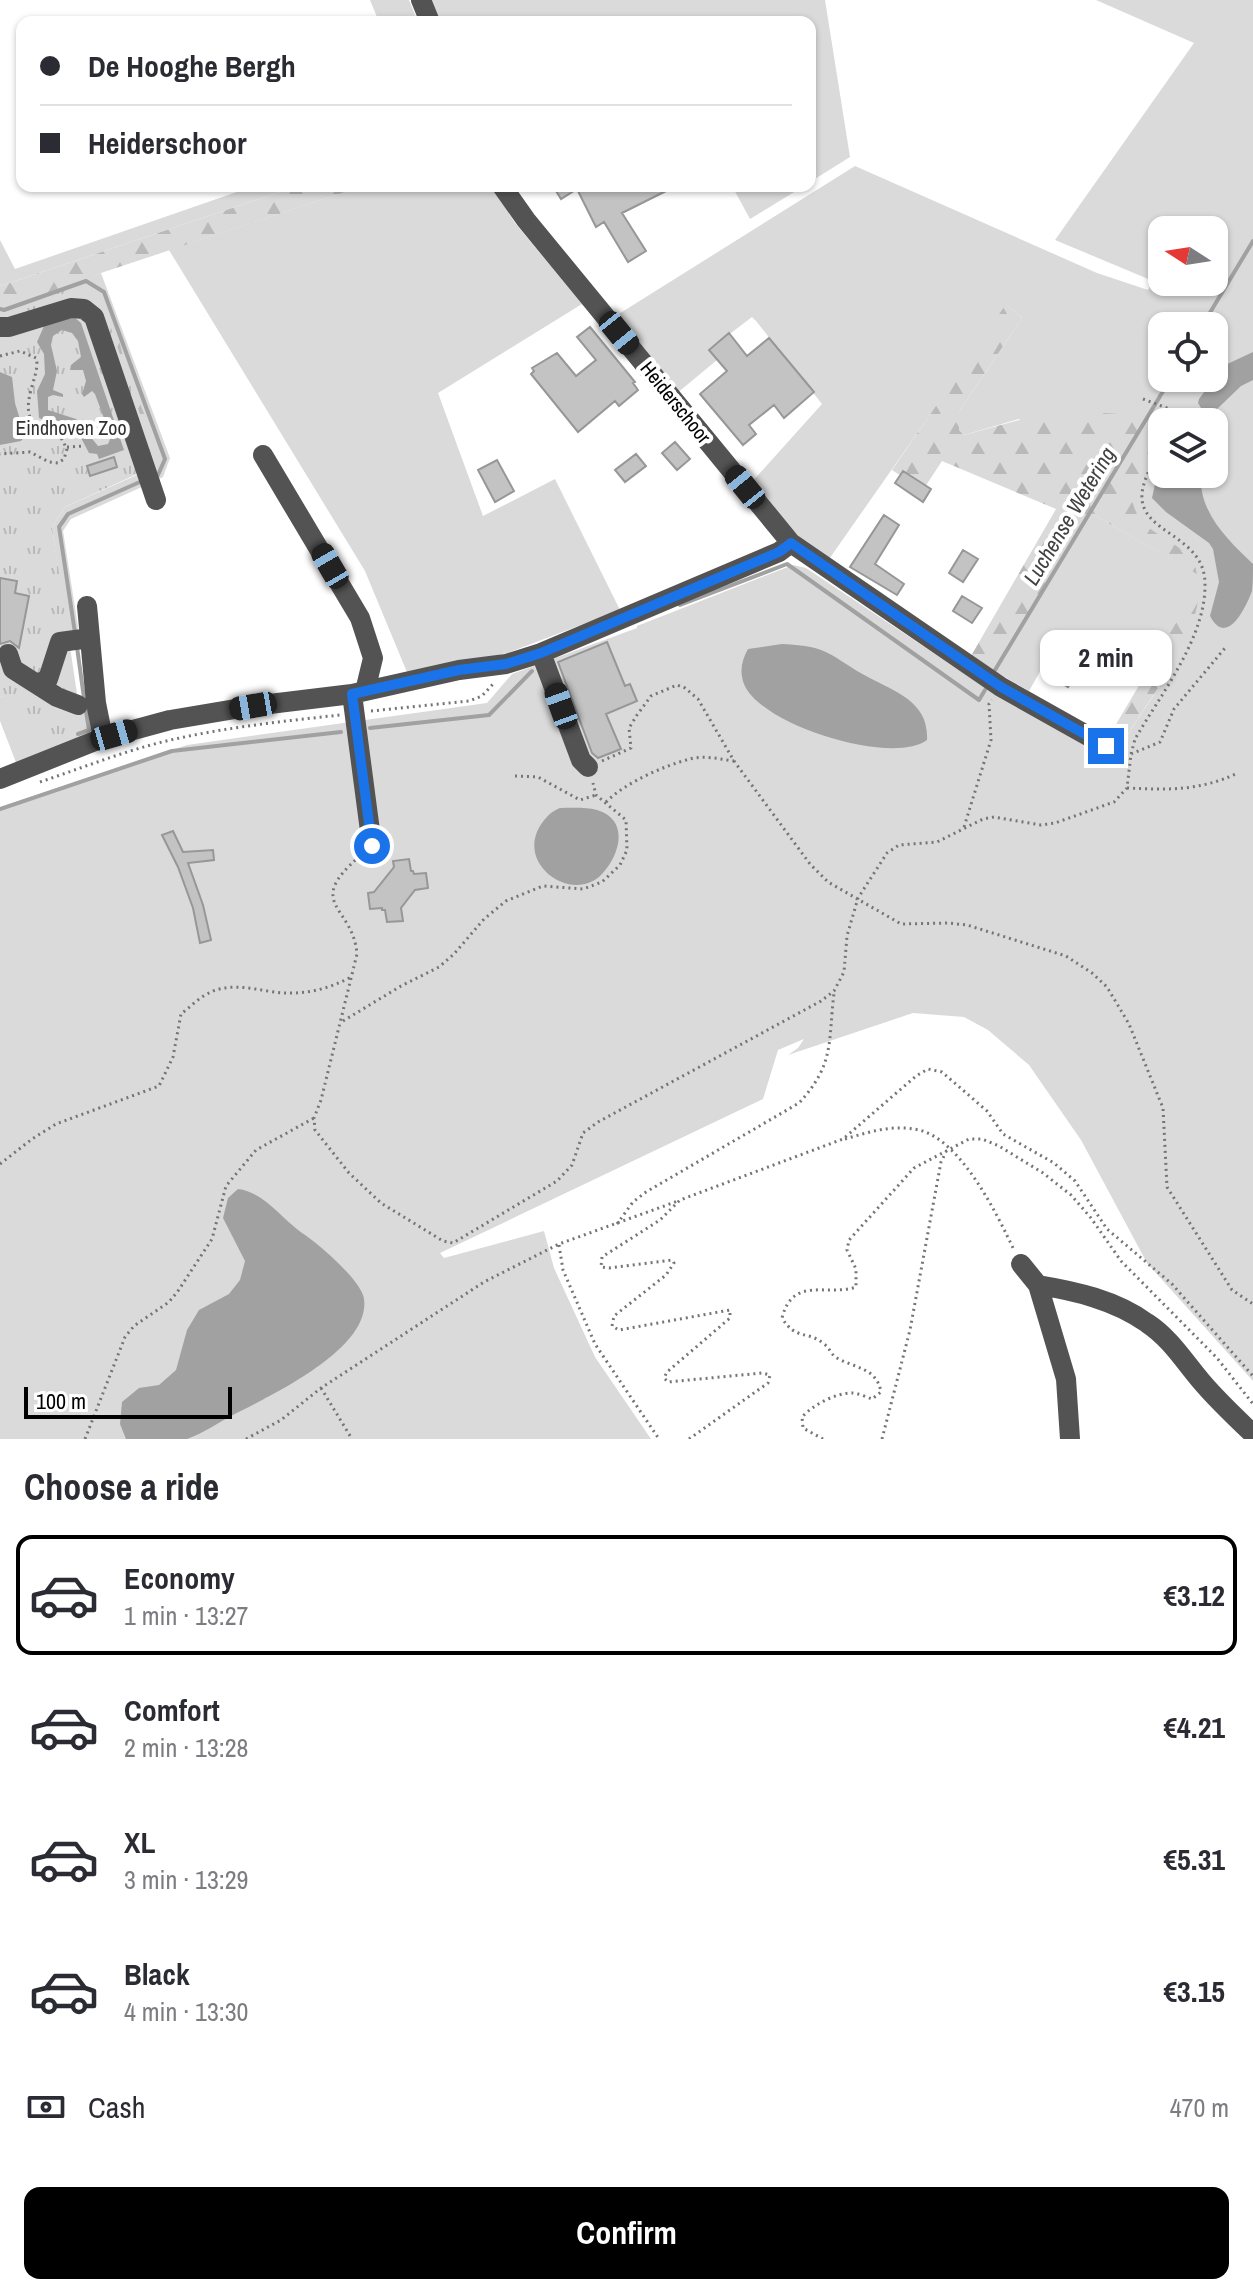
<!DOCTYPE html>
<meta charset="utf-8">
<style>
:root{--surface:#fff;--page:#f7f7f7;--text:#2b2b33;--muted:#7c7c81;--line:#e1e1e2;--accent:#000}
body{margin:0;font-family:"Archivo Narrow",sans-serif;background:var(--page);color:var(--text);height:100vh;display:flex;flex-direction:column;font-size:30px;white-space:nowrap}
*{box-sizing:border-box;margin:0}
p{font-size:26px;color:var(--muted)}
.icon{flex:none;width:44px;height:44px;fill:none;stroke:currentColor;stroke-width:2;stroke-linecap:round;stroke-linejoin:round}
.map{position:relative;height:1439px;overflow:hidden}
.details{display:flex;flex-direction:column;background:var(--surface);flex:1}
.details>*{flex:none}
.banner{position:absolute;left:16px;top:16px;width:800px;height:176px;border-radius:16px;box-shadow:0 2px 6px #0004;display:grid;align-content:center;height:176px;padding:0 24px;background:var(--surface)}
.needle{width:52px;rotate:282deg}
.buttons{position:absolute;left:1148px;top:216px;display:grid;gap:16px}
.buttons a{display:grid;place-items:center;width:80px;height:80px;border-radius:16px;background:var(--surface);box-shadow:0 2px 6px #0004;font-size:40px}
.scale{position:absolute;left:24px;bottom:20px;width:208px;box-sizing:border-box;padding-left:8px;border:4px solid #000;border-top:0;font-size:22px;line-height:28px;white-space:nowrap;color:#000;-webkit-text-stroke:6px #fff;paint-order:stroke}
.end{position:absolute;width:36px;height:36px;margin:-18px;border:10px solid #1a73e8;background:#fff;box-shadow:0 0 0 4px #fff}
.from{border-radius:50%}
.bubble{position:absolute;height:56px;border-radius:16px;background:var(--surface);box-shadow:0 2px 6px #0004;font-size:26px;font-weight:700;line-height:56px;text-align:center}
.car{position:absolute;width:24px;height:48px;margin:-24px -12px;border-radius:10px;box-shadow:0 0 6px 2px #0007;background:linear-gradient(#222 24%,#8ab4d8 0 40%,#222 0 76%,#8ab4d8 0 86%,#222 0)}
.banner b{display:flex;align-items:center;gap:28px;height:76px;font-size:30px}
.banner b+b{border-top:2px solid var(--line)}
.banner i{width:20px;height:20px;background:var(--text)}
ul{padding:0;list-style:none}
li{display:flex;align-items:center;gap:24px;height:120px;margin:0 16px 12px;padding:0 8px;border:4px solid transparent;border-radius:16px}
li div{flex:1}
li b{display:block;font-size:30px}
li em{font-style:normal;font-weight:700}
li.active{border-color:var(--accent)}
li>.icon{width:72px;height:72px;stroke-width:1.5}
h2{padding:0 24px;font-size:36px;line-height:96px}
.pay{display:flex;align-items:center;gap:20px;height:88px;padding:0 24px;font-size:30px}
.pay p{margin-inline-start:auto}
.button{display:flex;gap:16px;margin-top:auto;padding:16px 24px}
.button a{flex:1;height:92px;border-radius:16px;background:var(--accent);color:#fff;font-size:32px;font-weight:700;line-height:92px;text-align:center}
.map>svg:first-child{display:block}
.green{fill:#dadada;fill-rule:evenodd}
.forest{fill:url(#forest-firs)}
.park{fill:url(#park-tufts)}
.water{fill:#a1a1a1;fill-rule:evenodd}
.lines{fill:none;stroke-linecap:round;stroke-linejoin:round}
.stream{stroke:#a1a1a1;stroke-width:4}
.building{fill:#c3c3c3;stroke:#979797;stroke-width:2}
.path{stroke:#757575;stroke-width:3;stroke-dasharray:2 4;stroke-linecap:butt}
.minor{stroke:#535353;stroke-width:20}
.route{stroke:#1a73e8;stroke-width:10}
.labels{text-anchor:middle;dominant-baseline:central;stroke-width:8;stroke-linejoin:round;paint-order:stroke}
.street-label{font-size:20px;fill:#000;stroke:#fff}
.park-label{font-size:20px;fill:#313131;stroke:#fff}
.water-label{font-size:22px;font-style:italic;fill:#424242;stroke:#fff}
</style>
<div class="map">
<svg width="1253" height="1439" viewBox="0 0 1253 1439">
<defs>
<pattern id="forest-firs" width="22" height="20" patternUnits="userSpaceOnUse" patternTransform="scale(2)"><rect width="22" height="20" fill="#dadada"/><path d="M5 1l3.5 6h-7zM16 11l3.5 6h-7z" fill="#b9b9b9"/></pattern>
<pattern id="park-tufts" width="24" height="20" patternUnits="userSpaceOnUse" patternTransform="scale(2)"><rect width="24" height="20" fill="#dadada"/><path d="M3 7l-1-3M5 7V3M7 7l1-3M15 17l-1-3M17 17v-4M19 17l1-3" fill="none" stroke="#b9b9b9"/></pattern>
</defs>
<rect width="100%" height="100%" fill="#fff"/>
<path class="green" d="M370,0H409L418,22H379Z
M431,0H825L850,157L810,182V22H440Z
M1096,0H1253V1381L1147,1263L1081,1140L1029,1065L988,1030L964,1017L913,1013L788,1055L798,1048L804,1039L778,1050L763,1099L440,1253L444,1258L544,1231L554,1268L595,1357L651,1439H0V807L187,745L487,703L512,674L637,628V626L793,565L806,568L986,688L1091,749L1109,737L1115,726L1127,736C1153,693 1198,641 1196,590L1139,685L1122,675L1136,650L1119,641L1105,665L1058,640L1029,691L996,672L1089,512L1196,573L1185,553L1156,534L1019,419L964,435L959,430V412L1022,318L1007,305L827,562L786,525L750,484L822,404L756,321L752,317L710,349L717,360L676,394L614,317L855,166L1097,273L1148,290L1153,281L1055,240L1194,43ZM1162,230H1214V282H1162ZM1162,326H1214V378H1162ZM1162,422H1214V474H1162Z
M254,186H298L0,286V240L15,269Z
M363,186H491L515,223L582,304L438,393L483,516L555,479L620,610L510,652L409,677L365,571L169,250Z
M732,186H804L750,219Z
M101,273L170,458L163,477L159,479L86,281Z
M139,474L144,486L71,519L63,531L79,633L67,634L52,527L65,507Z
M0,696L79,712L92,710L95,729L89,737L17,765L0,721Z"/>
<path class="forest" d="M298,186H363L101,273L87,281L112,310L125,365L155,442L158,464L154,471L0,320V286Z
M1006,304L1022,318L959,412V430L964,435L1034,416L1060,421L1081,413H1102L1121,414L1142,422L1149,413L1163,422L1162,430C1154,447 1135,476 1133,494C1129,537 1193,538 1197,574L1089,512L996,672L971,656L1056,509L942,461L923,490L892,470Z
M1199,584C1200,640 1154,690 1127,736L1115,726Z"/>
<path class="park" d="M86,281L99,292L157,465L65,507L52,527L82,727L37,746L21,702L0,696V309L4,310Z"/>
<path class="water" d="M74,317L81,323L124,450L99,459L97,454L89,453L80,436L64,422L51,423L39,418L37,391L45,374L44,354L37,342L44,326ZM62,330L72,333L78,341L81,357L71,365L70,370H83L86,381L82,394L84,397L92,391L95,394L111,437L108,444L98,446L76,419L48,410V397L53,395L63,397V394L53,390L57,371L51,345L53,336Z
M1253,352V380L1241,386L1215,411L1201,408L1198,403L1199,399L1223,366Z
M0,372L12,377L15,403L25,436L21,441L0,445Z
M1165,474H1201C1198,512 1228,540 1253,564C1253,573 1253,582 1252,591C1246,607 1227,648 1210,616L1219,582L1213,549L1209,543L1166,512L1152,498L1155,484Z
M782,644C831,646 829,656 868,677C896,692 929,702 927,740C892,766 760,725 744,684C739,671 742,660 748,649Z
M560,808C572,808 586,807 597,810C630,820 620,855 602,874C573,905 513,864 542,823C547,816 552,811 560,808Z
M238,1189C264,1192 281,1218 302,1233C318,1243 362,1281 364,1299C371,1350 267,1397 231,1416C218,1423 202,1434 187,1439C172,1439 143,1439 126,1439L120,1424L122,1402L139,1388L159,1385L176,1370L187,1330L199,1310L229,1294L240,1280L245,1261L223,1218L228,1198Z"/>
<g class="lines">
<path class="stream" d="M0,309L4,310L86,281L104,292L165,459L158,475
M1202,326L1253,241
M680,605L787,564L979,700L985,690
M75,633L59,527L68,514L142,481
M77,647L84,698
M995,670L1171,378
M370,728L489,715L532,671
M78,734L89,730L86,711
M0,809L172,751L341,732"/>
</g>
<path class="building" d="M553,186H676L622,213L646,251L628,262L604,222L596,227L577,189L561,199Z
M590,327L635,382L633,383L638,390L619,406L615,401L578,432L531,374L534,371L532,368L557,353L576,376L596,360L577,337Z
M729,333L747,356L769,338L814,392L784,418L774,405L749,425L756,434L743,445L700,394L727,371L709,350Z
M675,442L690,459L677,470L662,453Z
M636,454L646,466L625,482L615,470Z
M114,457L117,467L90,476L87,466Z
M497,460L514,491L495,502L478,470Z
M903,471L931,489L923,502L895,483Z
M884,515L899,525L875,564L904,584L897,595L850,567Z
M963,550L978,559L963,582L949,573Z
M0,578L17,581L15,593L29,596L19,648L10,641L0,644Z
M962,596L982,608L972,623L953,611Z
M1067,635L1084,645L1070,669L1076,673L1068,687L1053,678L1061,665L1053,660Z
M1126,640L1142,650L1125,677L1110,667Z
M607,642L625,686L630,684L637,701L606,714L621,749L598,758L592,753L558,662Z
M173,831L183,852L213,850L214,860L188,863L203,905L211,940L200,943L193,908L178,867L162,835Z
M409,859L411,871H413L414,874L426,873L428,888L415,890L401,908L403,921L387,922L385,910H382V908L370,909L368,893L374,892L394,867L393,861Z"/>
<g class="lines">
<path class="path" d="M0,356L20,351L36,358C42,374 16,407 36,426C41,431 54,433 60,436L67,449L64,459L58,463L49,462L30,452L0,454
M1143,399L1175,411L1170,422
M67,447L84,446
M371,711L469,701L482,696L493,684
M1131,754L1135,739C1161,694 1206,637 1205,584C1205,534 1139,534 1142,494C1143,478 1156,458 1162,442
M602,761L631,748L629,728L637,715L651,696L677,685L685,688L698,699L734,761L810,864L828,882L901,924L948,923L967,925L1066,956L1092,973L1107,987L1129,1024L1163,1108L1167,1187L1232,1290L1253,1304
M515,776L538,777L580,800L596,795
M40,782C85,767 129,749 175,739C229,727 285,721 340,715
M1127,788C1169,790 1199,791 1238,773
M606,802C625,783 663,766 690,759C704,755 719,759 734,761
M964,827L991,740L989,704L992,700
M360,856C303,905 353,905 357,954L321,1100L314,1118L315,1130L349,1173L381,1203L443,1241L453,1243L557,1181L572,1165L583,1133L598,1122L821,1001L834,991L844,972L847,936L858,898L887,853L899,845L937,842L983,819L994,817L1041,825L1055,823L1114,802L1127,788L1131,754L1160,742L1174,709L1225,648
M343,1021L401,986L439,967L454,954L484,919L506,901L543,886L583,889L602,882L620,865L627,850L626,820L596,795L593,783
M845,1139C869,1132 893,1124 919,1130C961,1140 997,1214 1014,1250
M0,1164L32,1139L56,1124L159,1086L173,1057L181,1014C190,1007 201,996 211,992C235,981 261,992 285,993C308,994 331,988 351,977
M617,1224L633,1202L646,1192L799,1103C835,1064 828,1042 834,993
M559,1245L563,1270L595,1344L659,1439
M321,1388L352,1439
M85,1439L125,1337L134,1326L169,1302L178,1291L212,1239L226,1186L256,1150L314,1118
M246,1439L281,1420L321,1388L484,1282L559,1244L678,1201
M689,1439L768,1383L770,1375L762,1373L668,1382L664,1378L667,1372L730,1318V1310L619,1330L612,1326L614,1316L666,1275L674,1263L672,1260L609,1268L601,1267L602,1257L660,1220L680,1200L843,1139L916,1076L928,1069L942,1072L987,1111L1003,1134L1054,1163L1075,1181L1107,1229L1172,1284L1253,1376
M823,1439L803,1428L802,1417C813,1405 835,1393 852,1393C858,1393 866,1397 872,1399L881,1392C877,1368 855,1368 837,1358C831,1355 830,1348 824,1344C808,1330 796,1341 782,1318C793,1275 827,1297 856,1287V1269L847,1250L849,1240L914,1168L969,1139H982L999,1146L1043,1173L1071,1195L1091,1218L1121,1261L1217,1358L1253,1404
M882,1439L910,1330L941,1162L946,1152"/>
<path class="minor" d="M421,0L430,22
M502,186L526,220L791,543L1001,687L1106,746
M0,327H9L71,308L84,309L94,317L156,500
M263,455L360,618L373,658L365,691
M87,606L96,703L103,738
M541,653L581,760L588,767
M8,654L13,669L57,697L78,705
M37,684L48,679L60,642L90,638
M352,694L372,846
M0,779L100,739L170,720L253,706L352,694L459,670L506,664L541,653L779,552L791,543
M1021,1264L1038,1285L1066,1379L1070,1439
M1038,1285C1075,1291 1115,1300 1147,1323C1170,1338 1184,1361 1201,1381C1217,1400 1235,1417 1253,1434"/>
</g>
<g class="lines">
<path class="route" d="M372,846L352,694L459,670L506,664L541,653L779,552L791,543L1001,687L1106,746"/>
</g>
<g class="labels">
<g class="street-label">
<text transform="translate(676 402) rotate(51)">Heiderschoor</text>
</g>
<g class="park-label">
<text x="71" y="427">Eindhoven Zoo</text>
</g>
<g class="water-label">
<text transform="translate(1069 516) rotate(-59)">Luchense Wetering</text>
</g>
</g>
</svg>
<div class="buttons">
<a><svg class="needle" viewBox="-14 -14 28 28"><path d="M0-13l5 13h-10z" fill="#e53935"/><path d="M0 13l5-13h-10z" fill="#7c7c81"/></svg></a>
<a><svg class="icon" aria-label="locate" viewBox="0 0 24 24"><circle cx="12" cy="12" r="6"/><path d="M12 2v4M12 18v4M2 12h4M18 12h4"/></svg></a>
<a><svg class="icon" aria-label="layers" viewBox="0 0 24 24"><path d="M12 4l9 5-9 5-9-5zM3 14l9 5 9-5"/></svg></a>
</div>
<div class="scale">100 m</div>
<i class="end from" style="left:372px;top:846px"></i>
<i class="end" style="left:1106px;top:746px"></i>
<div class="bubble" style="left:1040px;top:630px;width:132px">2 min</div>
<i class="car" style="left:619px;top:333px;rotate:141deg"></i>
<i class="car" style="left:745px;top:487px;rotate:321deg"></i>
<i class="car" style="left:330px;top:566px;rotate:330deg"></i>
<i class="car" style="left:253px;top:706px;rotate:260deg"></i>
<i class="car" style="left:561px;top:706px;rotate:340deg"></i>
<i class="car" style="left:114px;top:735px;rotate:74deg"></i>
<div class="banner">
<b><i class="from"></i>De Hooghe Bergh</b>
<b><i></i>Heiderschoor</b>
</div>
</div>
<section class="details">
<h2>Choose a ride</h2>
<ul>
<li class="active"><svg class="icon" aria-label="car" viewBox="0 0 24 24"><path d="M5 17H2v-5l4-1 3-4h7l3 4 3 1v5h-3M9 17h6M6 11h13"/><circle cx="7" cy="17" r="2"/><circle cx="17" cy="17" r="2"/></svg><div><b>Economy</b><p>1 min · 13:27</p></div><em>€3.12</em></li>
<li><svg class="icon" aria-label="car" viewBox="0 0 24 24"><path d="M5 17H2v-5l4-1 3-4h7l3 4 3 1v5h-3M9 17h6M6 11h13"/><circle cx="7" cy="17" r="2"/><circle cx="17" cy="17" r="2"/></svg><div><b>Comfort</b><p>2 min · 13:28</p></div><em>€4.21</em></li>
<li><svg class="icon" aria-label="car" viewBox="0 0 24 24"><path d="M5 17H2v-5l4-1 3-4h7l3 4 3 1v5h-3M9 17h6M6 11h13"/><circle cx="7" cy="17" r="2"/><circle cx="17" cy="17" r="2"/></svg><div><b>XL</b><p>3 min · 13:29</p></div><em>€5.31</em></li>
<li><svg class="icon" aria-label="car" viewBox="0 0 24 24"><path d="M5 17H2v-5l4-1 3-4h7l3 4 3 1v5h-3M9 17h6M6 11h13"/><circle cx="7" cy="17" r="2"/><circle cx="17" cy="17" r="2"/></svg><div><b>Black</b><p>4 min · 13:30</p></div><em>€3.15</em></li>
</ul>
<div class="pay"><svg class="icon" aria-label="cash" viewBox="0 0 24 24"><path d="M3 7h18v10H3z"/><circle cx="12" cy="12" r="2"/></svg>Cash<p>470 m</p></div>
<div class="button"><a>Confirm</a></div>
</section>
